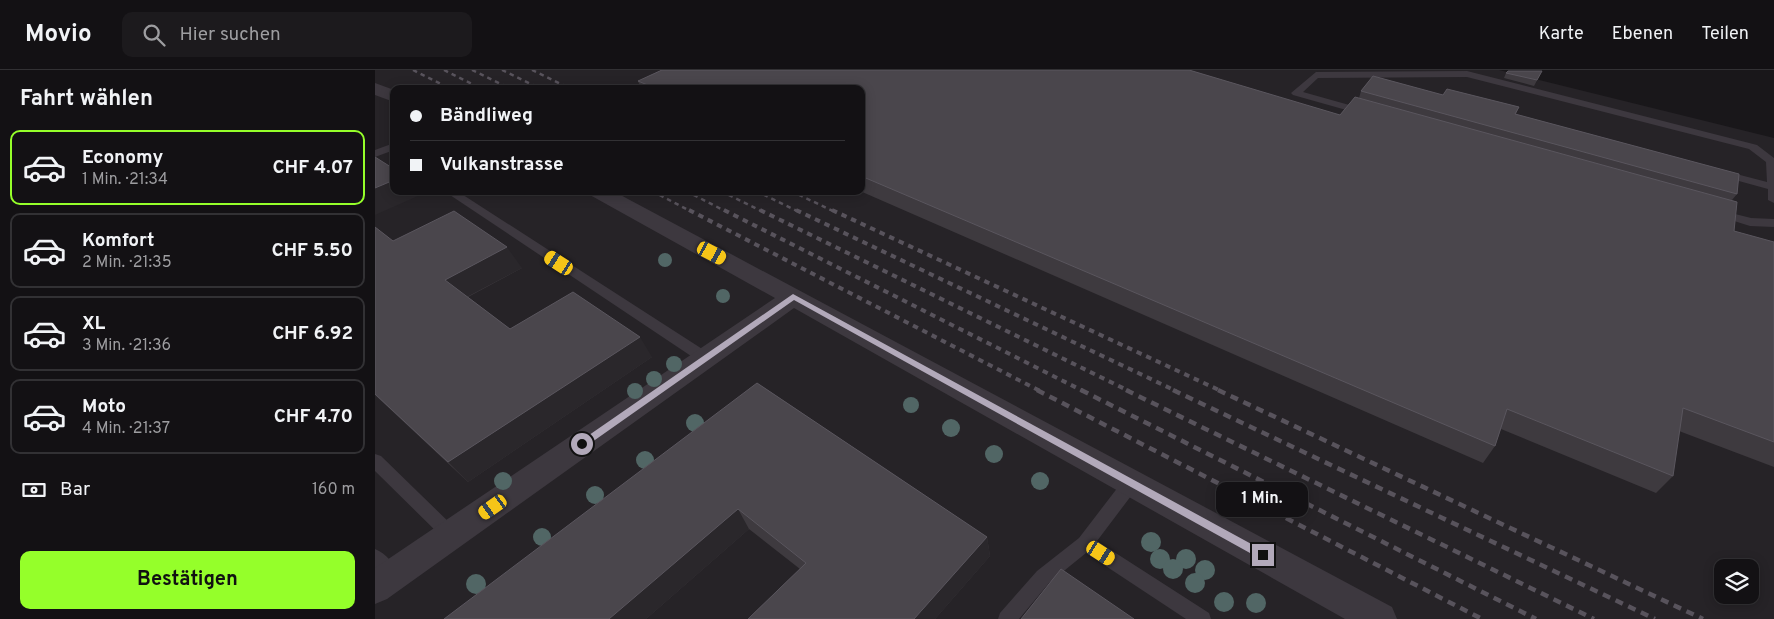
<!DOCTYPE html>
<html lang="de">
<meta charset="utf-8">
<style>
:root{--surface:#131114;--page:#1c1a1d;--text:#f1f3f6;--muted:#9d9da0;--line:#323134;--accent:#95ff2a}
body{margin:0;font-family:Overpass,sans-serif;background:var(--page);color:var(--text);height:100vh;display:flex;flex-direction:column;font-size:19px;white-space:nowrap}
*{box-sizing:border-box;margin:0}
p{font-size:16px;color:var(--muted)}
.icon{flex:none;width:28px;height:28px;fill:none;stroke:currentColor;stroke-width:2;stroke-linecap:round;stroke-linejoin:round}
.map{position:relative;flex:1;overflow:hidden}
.panel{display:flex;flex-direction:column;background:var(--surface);width:375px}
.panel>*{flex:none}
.top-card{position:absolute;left:15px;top:15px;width:475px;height:110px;border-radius:10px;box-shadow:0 2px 12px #0003,0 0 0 1px var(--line);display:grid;align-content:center;height:110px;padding:0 20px;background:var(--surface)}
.fabs{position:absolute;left:1339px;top:489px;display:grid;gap:10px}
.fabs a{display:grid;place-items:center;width:45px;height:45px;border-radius:10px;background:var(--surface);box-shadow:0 2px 12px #0003,0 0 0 1px var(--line);font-size:25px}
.end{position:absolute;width:22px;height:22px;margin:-11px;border:6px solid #b2a9ba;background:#111;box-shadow:0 0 0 2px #111}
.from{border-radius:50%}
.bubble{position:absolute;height:35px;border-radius:10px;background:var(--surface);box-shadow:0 2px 12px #0003,0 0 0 1px var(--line);font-size:16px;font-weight:700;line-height:35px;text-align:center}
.car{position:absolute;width:15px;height:30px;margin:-15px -8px;border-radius:6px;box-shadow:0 0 4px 1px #0007;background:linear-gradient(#f5c518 24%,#345 0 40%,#f5c518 0 76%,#345 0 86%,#f5c518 0)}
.top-card b{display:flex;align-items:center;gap:18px;height:48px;font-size:19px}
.top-card b+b{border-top:1px solid var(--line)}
.top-card i{width:12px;height:12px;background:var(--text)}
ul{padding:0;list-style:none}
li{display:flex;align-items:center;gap:15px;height:75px;margin:0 10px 8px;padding:0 10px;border:2px solid var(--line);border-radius:10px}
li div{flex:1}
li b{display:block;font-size:19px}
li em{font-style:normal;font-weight:700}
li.current{border-color:var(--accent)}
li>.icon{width:45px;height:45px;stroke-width:1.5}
h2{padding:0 20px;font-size:22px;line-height:60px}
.pay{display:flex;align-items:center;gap:12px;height:55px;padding:0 20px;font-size:19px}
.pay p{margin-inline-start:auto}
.button{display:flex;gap:10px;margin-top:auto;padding:10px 20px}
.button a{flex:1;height:58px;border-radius:10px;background:var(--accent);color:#111;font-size:20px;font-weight:700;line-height:58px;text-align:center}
header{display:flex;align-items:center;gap:30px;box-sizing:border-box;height:70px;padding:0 25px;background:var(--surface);border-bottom:1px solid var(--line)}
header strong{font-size:24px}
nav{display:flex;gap:28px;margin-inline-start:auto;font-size:18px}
.search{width:350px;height:45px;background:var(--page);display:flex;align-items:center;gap:12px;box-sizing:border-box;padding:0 18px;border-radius:10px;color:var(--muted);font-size:19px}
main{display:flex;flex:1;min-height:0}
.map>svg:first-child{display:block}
.built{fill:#262327;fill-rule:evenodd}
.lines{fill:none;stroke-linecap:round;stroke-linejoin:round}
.service{fill:#3d383f;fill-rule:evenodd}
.minor{fill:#3d383f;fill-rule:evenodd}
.rail-far2{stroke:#58535c;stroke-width:2.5;stroke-dasharray:4.5 4;stroke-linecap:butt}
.rail-far1{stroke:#58535c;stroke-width:4;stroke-dasharray:5.5 5;stroke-linecap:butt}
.rail{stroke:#58535c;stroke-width:4.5;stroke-dasharray:8 6;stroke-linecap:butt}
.tree{fill:#516665}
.wall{fill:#3e3a3f}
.shaded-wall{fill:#2a272b}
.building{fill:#4a464c;stroke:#5a565e}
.route{fill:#b2a9ba}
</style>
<header>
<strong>Movio</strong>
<div class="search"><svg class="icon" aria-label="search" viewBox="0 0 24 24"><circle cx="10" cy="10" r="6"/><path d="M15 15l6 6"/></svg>Hier suchen</div>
<nav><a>Karte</a><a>Ebenen</a><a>Teilen</a></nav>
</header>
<main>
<section class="panel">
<h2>Fahrt wählen</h2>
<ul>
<li class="current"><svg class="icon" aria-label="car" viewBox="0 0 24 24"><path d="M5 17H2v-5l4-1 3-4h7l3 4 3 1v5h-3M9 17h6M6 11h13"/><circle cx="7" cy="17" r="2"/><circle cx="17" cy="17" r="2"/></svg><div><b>Economy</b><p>1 Min. · 21:34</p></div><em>CHF 4.07</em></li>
<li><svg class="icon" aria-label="car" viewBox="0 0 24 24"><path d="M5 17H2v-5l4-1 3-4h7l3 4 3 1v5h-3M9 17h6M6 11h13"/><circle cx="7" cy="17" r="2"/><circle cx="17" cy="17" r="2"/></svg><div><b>Komfort</b><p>2 Min. · 21:35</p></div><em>CHF 5.50</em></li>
<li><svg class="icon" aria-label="car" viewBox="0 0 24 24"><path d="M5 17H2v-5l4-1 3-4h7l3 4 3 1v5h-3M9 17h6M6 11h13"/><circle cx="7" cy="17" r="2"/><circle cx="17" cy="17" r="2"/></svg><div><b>XL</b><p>3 Min. · 21:36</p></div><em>CHF 6.92</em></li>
<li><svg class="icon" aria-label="car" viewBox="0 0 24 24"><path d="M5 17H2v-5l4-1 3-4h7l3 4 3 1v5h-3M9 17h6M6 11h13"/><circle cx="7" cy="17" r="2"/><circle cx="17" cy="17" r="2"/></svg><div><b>Moto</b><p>4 Min. · 21:37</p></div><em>CHF 4.70</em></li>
</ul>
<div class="pay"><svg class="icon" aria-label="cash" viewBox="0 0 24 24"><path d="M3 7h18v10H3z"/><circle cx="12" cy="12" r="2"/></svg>Bar<p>160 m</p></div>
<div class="button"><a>Bestätigen</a></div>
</section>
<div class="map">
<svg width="1399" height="549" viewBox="0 0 1399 549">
<rect width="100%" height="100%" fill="#19171a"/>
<path class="built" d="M0,0H1124L1399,68V549H0ZM19,19H486V121H19ZM1348,498H1375V525H1348Z"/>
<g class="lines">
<path class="service" d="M1092,1L1382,75L1399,88V133L1393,130V119L1342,105L1341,103L1346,100L1392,112L1391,92L1374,79L1092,7L943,8L928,22L992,40L994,42L989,45L918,25L916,23L941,2Z
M19,73V80L0,87V80Z
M69,121H82L335,284L337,288L335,292H325Z
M1344,140L1376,148L1399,149V157L1375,156L1340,145L1338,143Z
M0,384L6,386L82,460L85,465L82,470L76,473L70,470L0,401Z
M756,406L762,408L764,413L762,418L722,471L834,543L836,549H811L711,483L674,513L644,549H623L625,543L662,501L704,468L750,408Z
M0,479C11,483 21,496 26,506L23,512L17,514L11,512L0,500Z"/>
<path class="minor" d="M0,13L19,20V32L0,25Z
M212,121H238L1017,537L1022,549H970L419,238L12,529L0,534V498L400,228L215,125Z"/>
<path class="rail-far2" d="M38,0L76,19
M69,0L107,19
M97,0L136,19
M127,0L166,19
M157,0L196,19
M277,121L317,142
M311,121L352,142
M346,121L388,142
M381,121L424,142
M416,121L460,142"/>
<path class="rail-far1" d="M314,140L665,321
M349,140L708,321
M385,140L754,321
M421,140L801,321
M457,140L846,321"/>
<path class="rail" d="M662,320L1107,549
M706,320L1161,549
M751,320L1219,549
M798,320L1280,549
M843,320L1328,549"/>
</g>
<g class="tree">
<circle cx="290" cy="190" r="7"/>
<circle cx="348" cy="226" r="7"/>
<circle cx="299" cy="294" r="8"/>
<circle cx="279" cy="309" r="8"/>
<circle cx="260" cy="321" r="8"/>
<circle cx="536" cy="335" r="8"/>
<circle cx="320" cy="353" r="9"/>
<circle cx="576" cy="358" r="9"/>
<circle cx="619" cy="384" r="9"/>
<circle cx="270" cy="390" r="9"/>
<circle cx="128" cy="411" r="9"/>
<circle cx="665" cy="411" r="9"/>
<circle cx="220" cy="425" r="9"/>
<circle cx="167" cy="467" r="9"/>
<circle cx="776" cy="472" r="10"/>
<circle cx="785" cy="489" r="10"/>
<circle cx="811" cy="489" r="10"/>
<circle cx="798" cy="499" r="10"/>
<circle cx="830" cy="500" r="10"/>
<circle cx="820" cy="513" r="10"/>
<circle cx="101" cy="514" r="10"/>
<circle cx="849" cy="532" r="10"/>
<circle cx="881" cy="533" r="10"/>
</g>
<path class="wall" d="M287,0H814L965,45L980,27L984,28L986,21L998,6L1068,25L1072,19L1144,37L1141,44L1364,104L1362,124L1357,130L1362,132L1359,161L1399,172V397L1304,361L1298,406L1281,423L1126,359L1120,376L1108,393L485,121H486V19H266L263,11Z
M1167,1L1159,16L1129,8L1131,3Z
M0,157L18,171L147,198L93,227L135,259L277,287L93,412L0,325Z
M382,313L612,467L615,486L560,549H373L425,499L374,459L271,549Z"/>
<path class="shaded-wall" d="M19,110V121H40L43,126L0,145V118Z
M132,177L147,198L86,230L70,210Z
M265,267L277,287L93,412L73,392Z
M363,439L374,459L271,549H234Z
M612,467L615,486L560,549H539Z"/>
<path class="building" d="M287,0H814L965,45L980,27L1362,132L1359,161L1399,172V372L1308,338L1298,406L1132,339L1120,376L486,106V19H282L263,11Z
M1133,1H1167L1162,10L1131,3Z
M998,6L1068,25L1072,19L1144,37L1140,44L1364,104L1362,124L986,21Z
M0,87L19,99V110L0,118Z
M79,141L132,177L70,210L135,259L198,222L265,267L73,392L0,324V157L18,171Z
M382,313L612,467L539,549H373L431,493L363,439L234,549H69Z
M686,499L759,549H646Z"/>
<path class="route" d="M418,224L891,482L893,485L891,488H884L419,230L210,377H204V372Z"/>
</svg>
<div class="fabs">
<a><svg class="icon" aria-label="layers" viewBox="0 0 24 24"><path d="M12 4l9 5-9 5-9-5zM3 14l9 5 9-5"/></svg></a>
</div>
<i class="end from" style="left:207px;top:374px"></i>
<i class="end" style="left:888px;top:485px"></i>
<div class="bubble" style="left:841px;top:412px;width:92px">1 Min.</div>
<i class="car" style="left:337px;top:183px;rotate:118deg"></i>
<i class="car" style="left:184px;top:193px;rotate:303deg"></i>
<i class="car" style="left:118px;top:437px;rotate:235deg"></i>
<i class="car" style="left:726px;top:483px;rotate:123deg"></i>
<div class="top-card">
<b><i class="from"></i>Bändliweg</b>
<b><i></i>Vulkanstrasse</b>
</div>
</div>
</main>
